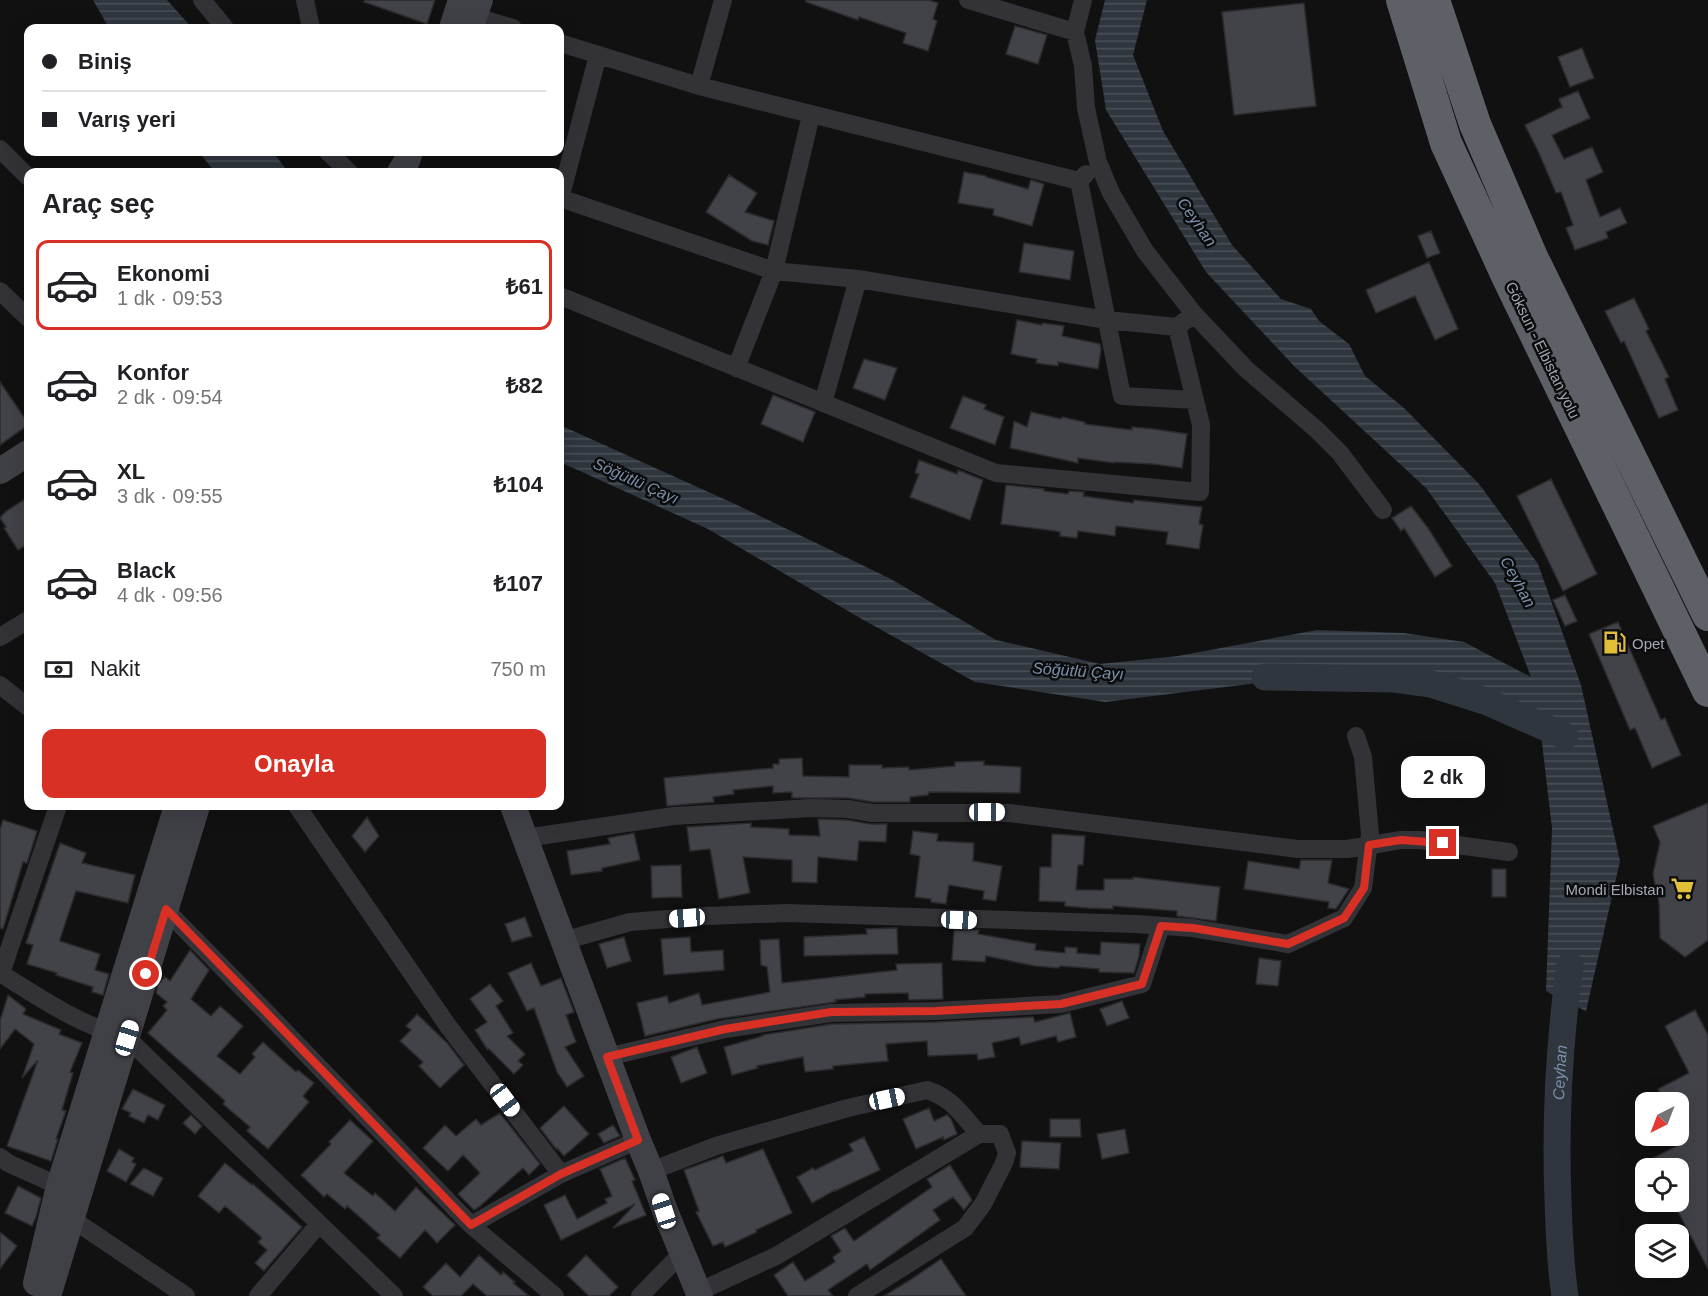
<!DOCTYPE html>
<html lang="tr">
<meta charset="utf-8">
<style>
:root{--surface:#fff;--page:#f2f2f2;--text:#202124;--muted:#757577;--line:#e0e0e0;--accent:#d93025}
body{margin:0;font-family:Helvetica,sans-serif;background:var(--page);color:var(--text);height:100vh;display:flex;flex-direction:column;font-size:22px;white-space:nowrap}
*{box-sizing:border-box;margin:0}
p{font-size:20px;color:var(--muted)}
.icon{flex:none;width:33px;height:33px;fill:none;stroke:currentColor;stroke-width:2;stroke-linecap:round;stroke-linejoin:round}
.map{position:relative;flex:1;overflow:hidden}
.panel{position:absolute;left:24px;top:168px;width:540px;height:642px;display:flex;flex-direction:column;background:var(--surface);border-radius:12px;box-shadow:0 6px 24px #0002}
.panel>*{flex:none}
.top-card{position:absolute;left:24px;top:24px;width:540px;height:132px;border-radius:12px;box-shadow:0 6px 24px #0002;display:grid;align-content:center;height:132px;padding:0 18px;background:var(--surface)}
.needle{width:39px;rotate:222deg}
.buttons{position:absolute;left:1635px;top:1092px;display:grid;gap:12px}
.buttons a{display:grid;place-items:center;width:54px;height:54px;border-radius:12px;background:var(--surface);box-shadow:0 6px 24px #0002;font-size:30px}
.end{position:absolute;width:27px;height:27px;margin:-14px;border:8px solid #d93025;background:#fff;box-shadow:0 0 0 3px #fff}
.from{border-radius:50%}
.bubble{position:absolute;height:42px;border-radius:12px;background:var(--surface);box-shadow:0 6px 24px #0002;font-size:20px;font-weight:600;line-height:42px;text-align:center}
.car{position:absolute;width:18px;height:36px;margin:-18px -9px;border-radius:8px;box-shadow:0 0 4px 2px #0007;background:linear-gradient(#fff 24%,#345 0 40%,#fff 0 76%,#345 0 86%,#fff 0)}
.top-card b{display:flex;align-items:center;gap:21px;height:57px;font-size:22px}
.top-card b+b{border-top:2px solid var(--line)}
.top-card i{width:15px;height:15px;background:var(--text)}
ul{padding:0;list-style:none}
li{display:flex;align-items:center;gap:18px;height:90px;margin:0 12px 9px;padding:0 6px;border:3px solid transparent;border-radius:12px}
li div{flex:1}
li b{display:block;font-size:22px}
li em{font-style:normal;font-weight:600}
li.selected{border-color:var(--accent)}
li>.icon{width:54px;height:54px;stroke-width:1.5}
h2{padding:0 18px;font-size:27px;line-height:72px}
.pay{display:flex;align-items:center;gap:15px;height:66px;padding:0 18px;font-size:22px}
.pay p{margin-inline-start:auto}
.cta{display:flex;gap:12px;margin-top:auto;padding:12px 18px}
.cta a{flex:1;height:69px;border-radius:12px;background:var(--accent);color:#fff;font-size:24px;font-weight:600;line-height:69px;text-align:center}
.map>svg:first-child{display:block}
.water{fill:url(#water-rules)}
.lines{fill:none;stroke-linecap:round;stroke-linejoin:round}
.river{stroke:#2f363e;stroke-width:27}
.building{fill:#424348;stroke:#2b2b2e;stroke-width:1.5}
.street{stroke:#323237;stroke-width:18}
.secondary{stroke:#404147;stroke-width:26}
.highway{stroke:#5e6067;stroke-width:32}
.route{stroke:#d93025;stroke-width:8}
.labels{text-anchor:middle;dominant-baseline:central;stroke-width:5;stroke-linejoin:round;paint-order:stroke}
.street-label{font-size:15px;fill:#a3a6b2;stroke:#0c0c0d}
.poi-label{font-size:15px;fill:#a3a6b2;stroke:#0c0c0d;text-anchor:start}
.water-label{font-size:16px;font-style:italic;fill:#7c8fab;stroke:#0c0c0d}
</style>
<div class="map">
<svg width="1708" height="1296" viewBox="0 0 1708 1296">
<defs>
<pattern id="water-rules" width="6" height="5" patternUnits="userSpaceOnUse" patternTransform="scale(1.5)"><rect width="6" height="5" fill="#2f363e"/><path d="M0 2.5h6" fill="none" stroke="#4a5058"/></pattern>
</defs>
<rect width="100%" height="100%" fill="#111112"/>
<path class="water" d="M93,0H167L192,28H109Z
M1105,0H1147L1133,55L1163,131L1232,245L1281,299L1311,309L1319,321L1349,344L1365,376L1404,408L1479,484L1538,564L1581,685L1620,861L1586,1011L1546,991L1552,828L1540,726L1513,702L1460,683L1385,667L1105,702L975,682L860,618L708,529L560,462V425L735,504L889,578L996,640L1100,664L1178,656L1317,630L1404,633L1464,642L1531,677L1495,583L1426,488L1294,366L1206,272L1106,110L1095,40Z
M199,152H273L288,172H215Z"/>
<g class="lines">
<g class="river">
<path d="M1265,677L1394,679L1431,684L1485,701L1565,736"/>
<path id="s1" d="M1565,1296C1560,1264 1559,1232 1558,1200C1555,1121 1559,1043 1570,965"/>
</g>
</g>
<path class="building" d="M365,0H435L427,24L364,2Z
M806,0H929L938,3L933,19L937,21L928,51L903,43L906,33L859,17L858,20L806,2Z
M1304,3L1316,106L1234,115L1222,12Z
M1015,26L1047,35L1038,64L1006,54Z
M1582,48L1594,78L1570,87L1558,57Z
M1578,91L1590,118L1552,135L1564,159L1592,147L1603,172L1586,180L1600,217L1620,208L1627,223L1606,232L1608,238L1575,250L1566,228L1573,225L1561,192L1556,193L1539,153L1525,125L1562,107L1559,99Z
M964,172L986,176V177L1028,189L1031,180L1044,184L1032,226L993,215L994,209L958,203Z
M729,175L757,193L745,212L774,221L768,245L752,241L706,212Z
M1431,231L1440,253L1427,258L1418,236Z
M1024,243L1074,251L1070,280L1019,272Z
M1429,262L1458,329L1435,340L1415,296L1376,313L1366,290Z
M1634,298L1649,329L1646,331L1669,377L1665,379L1678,410L1659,418L1624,341L1621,343L1605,311Z
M1017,320L1042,325V323L1064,326L1062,336L1100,344L1101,350L1098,369L1058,362V366L1036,363L1037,359L1011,354Z
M864,359L897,368L885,400L853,388Z
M0,382L28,423V425L0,445Z
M773,395L815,412L803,442L761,424Z
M963,396L986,405L984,409L1004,417L995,445L950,428Z
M1031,412L1061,419L1062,417L1085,422V424L1132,430V427L1154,429L1187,434L1182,468L1152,464L1114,462V463L1078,458V463L1010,448L1014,421L1027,427Z
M919,460L957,474L958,470L983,480L970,520L910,497L919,474L915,473Z
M1551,479L1597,574L1563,591L1517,496Z
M1006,485L1044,489V491L1068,494L1069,491L1084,492L1083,496L1133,503L1134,500L1202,507L1199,524L1203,525L1199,549L1166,544L1168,532L1116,526L1115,536L1078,531L1077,538L1060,536V532L1055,531L1001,524Z
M28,497V544L18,550L4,528L6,527L0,518L5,512Z
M1411,506L1428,528L1452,566L1435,577L1404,528L1401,531L1392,518Z
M1565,595L1577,621L1565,626L1553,600Z
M1618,622L1661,720L1665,718L1681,755L1652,768L1635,728L1630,730L1589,634Z
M802,758L803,776L849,777V765H882V768L909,767V770L955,766V762L984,761V765L1021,767L1020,793L929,792L928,795L910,797V802H873L848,798H792V792L773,793V786L733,790L734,794L713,797L714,802L667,806L664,778L773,768V764H779V759Z
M1708,803V940L1685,957L1660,938L1659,903L1653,874L1660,842L1653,826Z
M367,817L379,836L365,852L352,836Z
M818,819L847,820L870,824H887L886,842L859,841L857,861L818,857L817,883L792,882V860L743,857L750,893L719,899L710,849L690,851L687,827L751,823V827L789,829V835L820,836Z
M3,820L37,831L27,863L23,862L3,929L0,928V829Z
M913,831L938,834L937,841L974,843L973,861L1002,866L996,901L983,899L984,891L949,885L946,904L931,902V899L915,897L920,856L910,854Z
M634,833L640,860L602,868V871L571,875L567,851L610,844L608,838Z
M1052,834L1085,836L1083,865H1078L1076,890H1104V879H1133V877L1220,887L1216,921L1177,916V911L1113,906V909L1088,908L1065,906V902L1039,901L1040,867H1051Z
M60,843L86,853L82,863L135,875L128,903L76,891L60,939V941L100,954L95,970L109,974L103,995L92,992L93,987L56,975L57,973L27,964L33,945L26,943Z
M1301,860H1332L1328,883L1349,889L1336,909L1328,908L1329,902L1244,889L1248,861L1299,869Z
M681,865L682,897L652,898L651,866Z
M1492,869H1506V897H1492Z
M525,917L532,936L512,942L505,924Z
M897,928L898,954L804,956V937L867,934L866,929Z
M954,930H979L978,934L1036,944L1035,950L1065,953V947L1077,948V953L1100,955L1101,942L1140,944L1139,957L1134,973L1099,972V969L1060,966L1059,968L1035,966L986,956L985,962L952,960Z
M624,937L631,961L607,968L599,944Z
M690,937L691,952L723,950L724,970L664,975L661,939Z
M779,939L782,983L897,970L896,964L942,963L943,999L909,1000L908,993L865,994V997L835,1000L836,1002L717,1019L645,1036L637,1003L667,996L669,1003L699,993L702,1005L770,992L767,967L761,965L760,940Z
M190,950L209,970L191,999L211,1016L220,1006L243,1026L217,1056L240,1074L255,1057L252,1054L263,1042L296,1072L298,1070L314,1083L303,1096L309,1102L268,1149L247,1131L250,1127L223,1104L225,1101L148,1033L167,1010L163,1006L167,1002L156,993L158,985L165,977L170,981Z
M1259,958L1281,961L1278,986L1256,984Z
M531,963L541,986L561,978L574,1012L566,1015L576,1042L565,1047L584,1076L567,1087L557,1072L534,1008L527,1011L508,973Z
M490,984L503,1001L496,1006L513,1033L507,1036L525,1054L518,1061L523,1065L514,1074L488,1048L487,1049L475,1030L487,1022L470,999Z
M8,995L26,1009L23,1014L61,1030L59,1034L82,1043L70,1072L73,1073L62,1110L66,1111L56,1139H58L51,1161L7,1146L38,1060L22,1078L34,1044L15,1029L0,1049V1021Z
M1122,1001L1129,1018L1107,1026L1100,1009Z
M1695,1010L1708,1035V1269L1673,1202H1678V1168H1656L1651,1159L1685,1142L1678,1129V1102H1665L1658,1089L1689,1073L1665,1026Z
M1070,1013L1076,1037L1058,1042L1056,1036L1021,1045L1019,1037L992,1043L995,1057L978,1060L977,1054L928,1056L927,1041L886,1044L888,1061L833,1066V1069L805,1072L803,1057L757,1066L758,1068L732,1075L724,1047L763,1036L762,1035L832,1024L936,1022L1033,1017L1035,1022Z
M417,1014L448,1044L464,1065L440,1088L419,1066L423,1062L400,1041L411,1030L406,1026Z
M697,1047L707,1073L681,1083L671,1057Z
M133,1089L165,1105L158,1120L148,1115L144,1123L129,1116L131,1113L122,1109Z
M564,1106L589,1134L564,1156L557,1148L556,1149L540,1128Z
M929,1108L934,1121L947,1115L951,1119L957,1134L944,1140L943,1137L916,1149L903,1119Z
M500,1113L540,1164L529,1175L523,1168L479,1207L474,1210L458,1194L480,1173L463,1155L448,1171L423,1148L445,1125L456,1136L476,1119L481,1125Z
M191,1115L202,1126L195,1134L183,1123Z
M1050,1119H1080L1081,1137H1050Z
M350,1120L373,1141L344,1173L373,1196L375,1193L395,1211L416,1187L455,1225L437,1243L425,1230L400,1258L377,1238L380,1235L347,1206L345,1209L327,1194L324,1197L301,1175L331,1144L329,1142Z
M613,1125L620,1136L604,1143L598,1134Z
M1125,1129L1129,1153L1102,1159L1097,1134Z
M864,1137L880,1170L835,1191V1190L812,1203L797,1177L813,1168L815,1170L853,1151L849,1144Z
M1022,1141L1061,1143L1059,1169L1020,1167Z
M119,1149L134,1158L132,1162L136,1164L126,1182L107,1171Z
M763,1149L792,1213L756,1230L757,1232L725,1247L723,1242L713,1246L696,1212L699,1211L684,1170L723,1156L726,1163Z
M625,1158L635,1180L632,1181L646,1215L613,1228L635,1204L561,1240L544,1205L565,1195L577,1219L607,1203L605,1199L612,1196L600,1169Z
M225,1163L252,1185L253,1184L302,1227L264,1271L255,1263L267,1250L258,1242L262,1238L225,1206L219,1213L198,1196Z
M950,1165L972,1200L964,1210L953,1197L933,1210L940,1220L870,1270L867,1264L828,1290L833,1296H788L774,1275L793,1262L805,1281L835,1262L833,1257L841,1251L831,1236L845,1228L854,1241L932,1187L927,1179Z
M144,1168L163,1178L153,1196L130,1184Z
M18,1186L41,1198L36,1217L32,1226L5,1213Z
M0,1232L17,1246L0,1269Z
M479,1255L501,1275L503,1272L515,1282L513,1283L529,1296H487L473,1284L461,1296H433L423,1287L446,1263L460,1277Z
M586,1255L618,1287L609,1296H589L567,1275Z
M941,1259L966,1296H884L910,1280Z"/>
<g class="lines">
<path class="street" d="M202,0L225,28
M305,0L311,28
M968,0L1075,32
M1083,0L1075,32L1083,66L1086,108L1098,162L1111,193L1145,251L1194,314L1246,369L1317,430L1340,453L1383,510
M475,17L513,28
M560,43L699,86L1079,181
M699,86L723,0
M0,149L28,177
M328,152L349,172
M1086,174L1079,181L1122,396L1195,400
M560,198L774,271L858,279L1107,320L1177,327L1194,314
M560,199L598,55
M0,291L28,318
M560,296L996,473L1200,492L1201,425L1177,327
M736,368L774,271L811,115
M823,403L858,279
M0,637L28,620
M0,685L28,707
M297,806L448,1026L561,1174
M525,838L674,816L812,808L848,809L872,813H1009L1298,849H1347L1401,840H1420L1509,852
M166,910L264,1010L471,1225L555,1296
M563,941L630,922L705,916L787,913L1136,924L1193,928L1288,944L1344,918L1363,888L1370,834L1363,757L1356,736
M0,973C40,998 81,1026 127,1038L394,1296
M1,973L58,806
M607,1057L725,1029L831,1013L936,1011L1061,1004L1142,984L1161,926
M0,1157L8,1163L59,1186
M651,1171L716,1146L848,1108L927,1090C951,1097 962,1115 979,1134
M72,1219L186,1296
M471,1225L561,1174L638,1140
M698,1292L778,1255L979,1134H1000L1007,1153L1004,1163L983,1204L965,1228L857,1296
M258,1296L319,1224
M640,1296L682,1253"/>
<path class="secondary" d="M452,28L461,0
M470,28L480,0
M400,172L407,161L410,152
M0,471L28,453
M513,806L638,1140L651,1171L665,1211L700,1296
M36,1283L59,1186L177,806
M48,1296L197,806"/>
<path class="highway" d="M1402,0L1446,143L1508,278L1708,691
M1434,0L1475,124L1532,257L1708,615"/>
</g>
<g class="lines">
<path class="route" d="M146,974L166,909L264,1010L471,1225L561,1174L638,1140L607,1057L725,1029L831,1012L936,1011L1061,1004L1142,984L1161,926L1193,928L1288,944L1344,918L1364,888L1369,845L1401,840L1443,843"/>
</g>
<defs>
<symbol id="fuel-bare" viewBox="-9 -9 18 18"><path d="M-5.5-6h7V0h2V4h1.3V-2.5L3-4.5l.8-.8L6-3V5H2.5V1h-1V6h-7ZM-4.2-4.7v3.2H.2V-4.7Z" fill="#e2be38" stroke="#0c0c0d" stroke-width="2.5" paint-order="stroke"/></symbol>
<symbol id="supermarket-bare" viewBox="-9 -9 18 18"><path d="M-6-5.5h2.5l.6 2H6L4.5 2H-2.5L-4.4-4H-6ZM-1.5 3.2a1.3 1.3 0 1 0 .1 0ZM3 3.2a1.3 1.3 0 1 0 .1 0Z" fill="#e2be38" stroke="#0c0c0d" stroke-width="2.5" paint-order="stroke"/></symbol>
</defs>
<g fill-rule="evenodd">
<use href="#fuel-bare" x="1598" y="626" width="33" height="33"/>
<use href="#supermarket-bare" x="1666" y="872" width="33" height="33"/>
</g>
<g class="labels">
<g class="street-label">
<text transform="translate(1543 350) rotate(64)">Göksun - Elbistan yolu</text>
</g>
<g class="poi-label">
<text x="1632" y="643">Opet</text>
<text x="1664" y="889" text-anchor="end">Mondi Elbistan</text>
</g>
<g class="water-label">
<text transform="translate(1197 222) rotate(55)">Ceyhan</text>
<text transform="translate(636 481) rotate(24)">Söğütlü Çayı</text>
<text transform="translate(1518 582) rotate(61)">Ceyhan</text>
<text transform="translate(1078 671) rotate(4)">Söğütlü Çayı</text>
<text stroke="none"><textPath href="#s1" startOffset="224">Ceyhan</textPath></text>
</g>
</g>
</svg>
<div class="buttons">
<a><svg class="needle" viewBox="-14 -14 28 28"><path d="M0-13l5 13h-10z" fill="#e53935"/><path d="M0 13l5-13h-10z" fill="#757577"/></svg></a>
<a><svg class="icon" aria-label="locate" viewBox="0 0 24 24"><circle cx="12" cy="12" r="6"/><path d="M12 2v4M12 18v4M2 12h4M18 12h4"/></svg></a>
<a><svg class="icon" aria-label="layers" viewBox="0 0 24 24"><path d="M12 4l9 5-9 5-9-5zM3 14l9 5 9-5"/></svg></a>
</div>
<i class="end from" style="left:146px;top:974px"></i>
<i class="end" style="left:1443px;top:843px"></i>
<div class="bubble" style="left:1401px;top:756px;width:84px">2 dk</div>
<i class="car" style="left:987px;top:812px;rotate:90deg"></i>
<i class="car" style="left:687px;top:918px;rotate:266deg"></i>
<i class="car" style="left:959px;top:920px;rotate:92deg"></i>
<i class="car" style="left:127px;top:1038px;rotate:17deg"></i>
<i class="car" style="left:887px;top:1099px;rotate:78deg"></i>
<i class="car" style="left:505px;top:1100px;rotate:143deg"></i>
<i class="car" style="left:664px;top:1211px;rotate:342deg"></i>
<div class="top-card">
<b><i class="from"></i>Biniş</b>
<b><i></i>Varış yeri</b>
</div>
<section class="panel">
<h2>Araç seç</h2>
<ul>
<li class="selected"><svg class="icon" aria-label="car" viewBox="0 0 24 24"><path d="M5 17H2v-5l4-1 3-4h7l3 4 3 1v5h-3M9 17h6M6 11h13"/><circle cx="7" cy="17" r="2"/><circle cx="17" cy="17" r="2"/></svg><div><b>Ekonomi</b><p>1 dk · 09:53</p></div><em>₺61</em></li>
<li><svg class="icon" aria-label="car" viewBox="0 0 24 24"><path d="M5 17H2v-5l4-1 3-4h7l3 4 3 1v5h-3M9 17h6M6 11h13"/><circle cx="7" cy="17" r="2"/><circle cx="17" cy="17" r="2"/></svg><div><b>Konfor</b><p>2 dk · 09:54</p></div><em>₺82</em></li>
<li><svg class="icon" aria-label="car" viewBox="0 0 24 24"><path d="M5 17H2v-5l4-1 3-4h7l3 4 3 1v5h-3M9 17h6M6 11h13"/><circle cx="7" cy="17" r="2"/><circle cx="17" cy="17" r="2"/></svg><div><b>XL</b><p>3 dk · 09:55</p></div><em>₺104</em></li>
<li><svg class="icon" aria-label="car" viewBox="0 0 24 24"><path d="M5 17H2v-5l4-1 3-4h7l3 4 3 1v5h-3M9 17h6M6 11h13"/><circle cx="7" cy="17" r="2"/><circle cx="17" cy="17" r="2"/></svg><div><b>Black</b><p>4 dk · 09:56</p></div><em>₺107</em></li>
</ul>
<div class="pay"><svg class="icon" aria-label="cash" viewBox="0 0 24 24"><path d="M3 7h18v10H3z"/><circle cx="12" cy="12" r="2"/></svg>Nakit<p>750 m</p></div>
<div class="cta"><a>Onayla</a></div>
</section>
</div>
